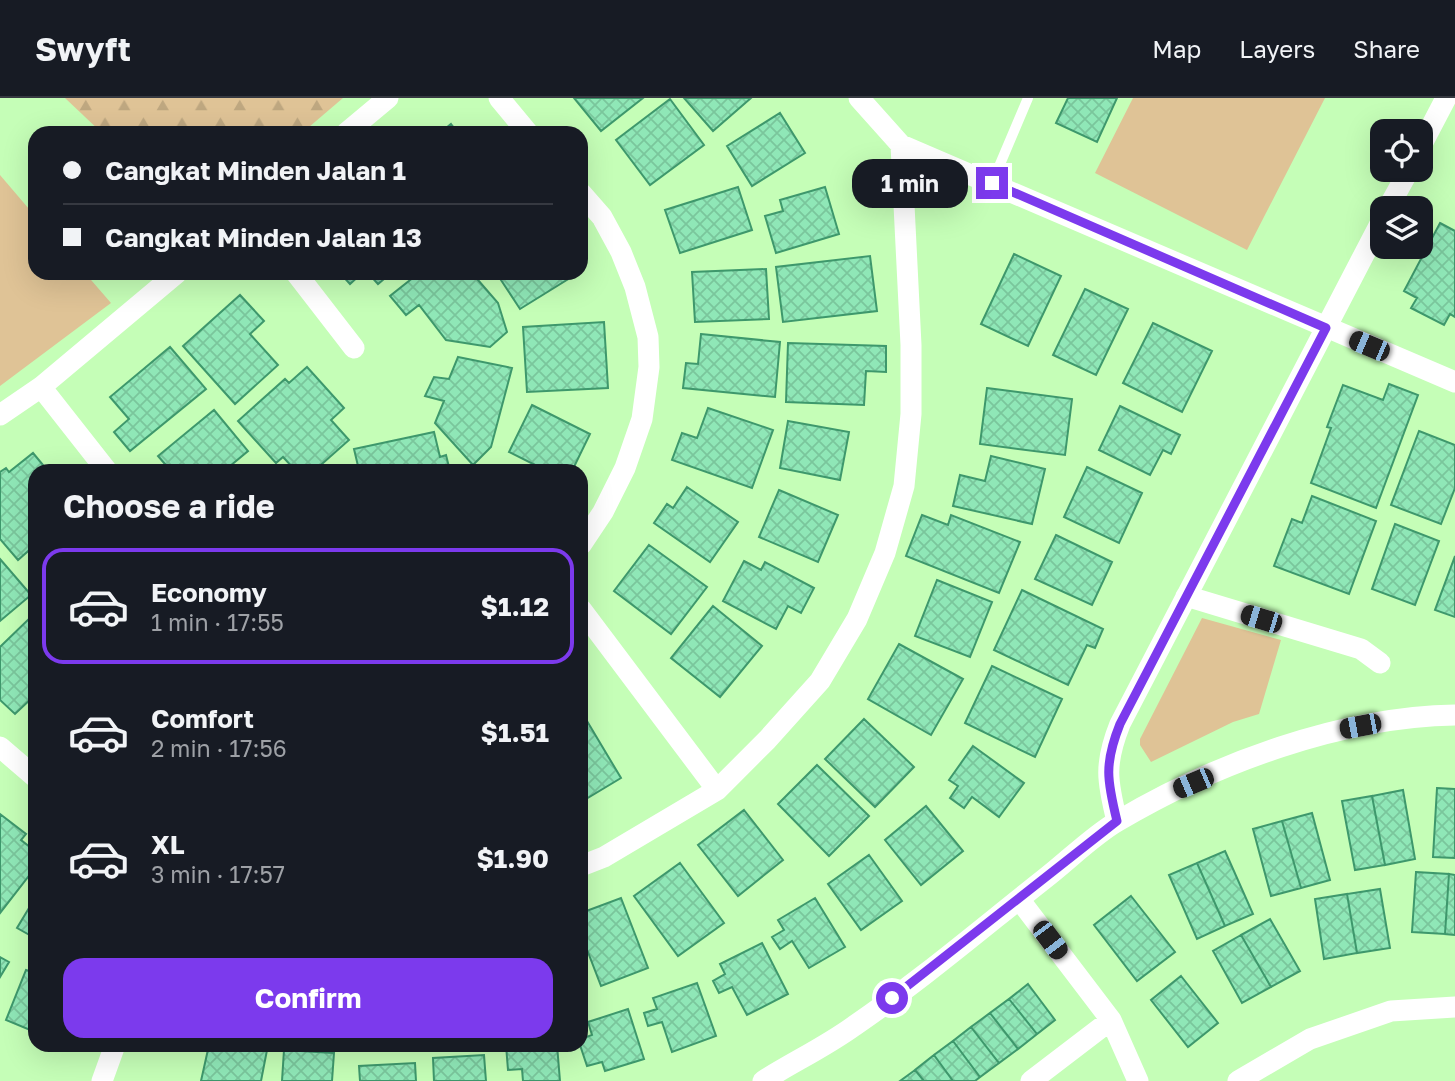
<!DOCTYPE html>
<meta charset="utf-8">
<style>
:root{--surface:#171b24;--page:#242831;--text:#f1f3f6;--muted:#9ea1a6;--line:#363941;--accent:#7c3aed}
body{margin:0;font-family:"Golos Text",sans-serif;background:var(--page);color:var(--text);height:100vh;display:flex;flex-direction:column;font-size:26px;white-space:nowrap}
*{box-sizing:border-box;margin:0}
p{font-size:23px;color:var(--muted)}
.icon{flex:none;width:38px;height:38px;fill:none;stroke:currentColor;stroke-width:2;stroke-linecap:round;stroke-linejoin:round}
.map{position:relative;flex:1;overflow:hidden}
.drawer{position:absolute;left:28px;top:366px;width:560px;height:588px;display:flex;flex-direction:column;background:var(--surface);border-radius:21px;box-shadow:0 7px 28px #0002}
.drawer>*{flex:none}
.top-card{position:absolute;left:28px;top:28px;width:560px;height:154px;border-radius:21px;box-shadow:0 7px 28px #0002;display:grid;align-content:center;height:154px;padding:0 35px;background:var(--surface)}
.tools{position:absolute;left:1370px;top:21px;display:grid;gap:14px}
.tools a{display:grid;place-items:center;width:63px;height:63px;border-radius:14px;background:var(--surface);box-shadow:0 7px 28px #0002;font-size:35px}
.end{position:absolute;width:32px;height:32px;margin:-16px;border:9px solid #7c3aed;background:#fff;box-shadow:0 0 0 4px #fff}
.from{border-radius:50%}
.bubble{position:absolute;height:49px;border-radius:21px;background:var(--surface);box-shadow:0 7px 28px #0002;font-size:23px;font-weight:700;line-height:49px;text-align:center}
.car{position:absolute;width:21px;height:42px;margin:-21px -10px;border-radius:9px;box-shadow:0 0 5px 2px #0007;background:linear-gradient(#222 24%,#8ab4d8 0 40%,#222 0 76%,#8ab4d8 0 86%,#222 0)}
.top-card b{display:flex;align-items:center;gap:24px;height:66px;font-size:26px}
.top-card b+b{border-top:2px solid var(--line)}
.top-card i{width:18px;height:18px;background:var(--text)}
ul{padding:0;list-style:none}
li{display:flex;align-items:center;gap:21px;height:116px;margin:0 14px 10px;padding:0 21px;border:4px solid transparent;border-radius:21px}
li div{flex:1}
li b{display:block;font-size:26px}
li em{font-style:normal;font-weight:700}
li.on{border-color:var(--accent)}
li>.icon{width:63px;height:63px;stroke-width:1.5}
h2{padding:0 35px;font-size:32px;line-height:84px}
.primary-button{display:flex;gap:14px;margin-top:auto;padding:14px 35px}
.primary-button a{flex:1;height:80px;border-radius:21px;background:var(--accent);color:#fff;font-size:28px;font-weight:700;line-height:80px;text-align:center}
header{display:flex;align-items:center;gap:42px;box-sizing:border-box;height:98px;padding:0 35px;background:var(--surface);border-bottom:2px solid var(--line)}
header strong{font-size:33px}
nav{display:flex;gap:38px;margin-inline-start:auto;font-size:24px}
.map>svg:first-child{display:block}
.forest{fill:url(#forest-firs)}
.park{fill:#dfc396}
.building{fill:url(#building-cross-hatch);stroke:#3e986c;stroke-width:2}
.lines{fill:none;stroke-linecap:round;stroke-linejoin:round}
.lane{stroke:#fff;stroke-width:10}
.street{stroke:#fff;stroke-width:21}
.route{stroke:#7c3aed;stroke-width:9}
</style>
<header>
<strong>Swyft</strong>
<nav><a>Map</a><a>Layers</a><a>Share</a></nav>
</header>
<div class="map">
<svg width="1455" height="983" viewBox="0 0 1455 983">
<defs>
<pattern id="forest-firs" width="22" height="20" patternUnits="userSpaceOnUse" patternTransform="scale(1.75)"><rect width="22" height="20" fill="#dfc396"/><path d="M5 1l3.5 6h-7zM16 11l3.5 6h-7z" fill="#bea780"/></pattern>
<pattern id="building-cross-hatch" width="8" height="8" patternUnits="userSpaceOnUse" patternTransform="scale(1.75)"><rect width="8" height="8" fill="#8fe7b7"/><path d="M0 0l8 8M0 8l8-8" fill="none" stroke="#7ac69c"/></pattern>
</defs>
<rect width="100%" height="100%" fill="#c5feb7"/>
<path class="forest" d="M65,0H343L302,35H102Z"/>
<path class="park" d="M1133,0H1325L1247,152L1095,75Z
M0,77L35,118V175H85L111,205L0,288Z
M1202,520L1281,542L1259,616L1233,624L1151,664L1140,647V641Z"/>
<path class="building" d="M574,0H643L601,33Z
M684,0H751L713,33Z
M1068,0H1117L1097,44L1056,25Z
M670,1L704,47L650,87L616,42Z
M780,15L805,55L752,88L727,48Z
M451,26L458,35H440Z
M738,89L752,132L680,155L665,112Z
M825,89L839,136L776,155L765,118L783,113L780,102Z
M1440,125L1455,133V219L1450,216L1444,227L1411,210L1417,200L1404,193Z
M1014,156L1061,178L1028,248L981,226Z
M870,158L877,213L783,224L776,169Z
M766,171L769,221L695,224L692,174Z
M340,175H362L350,186Z
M368,175H391L378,186Z
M419,175H472L498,205L507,234L490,249L446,242L419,207L406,217L390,198Z
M512,175H578L520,211L501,182Z
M1085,191L1128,211L1096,277L1053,257Z
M240,197L264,223L250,236L278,267L235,306L183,248Z
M604,224L608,290L527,294L523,229Z
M1153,225L1212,253L1182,314L1123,285Z
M701,236L780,244L775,299L683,290L686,265L698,266Z
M788,245L886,248V274L866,273L864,307L786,304Z
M170,249L206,291L130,353L114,334L129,321L110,299Z
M458,259L512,270L491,349L473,367L435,325L444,303L425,298L434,279L449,281Z
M307,269L344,310L331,322L349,342L314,373H296L283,359L276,365L238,323L285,281L289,285Z
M1389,286L1418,297L1376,410L1311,385L1331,330L1327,329L1343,287L1383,302Z
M987,290L1072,301L1065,357L980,346Z
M532,307L590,336L572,373H547L509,354Z
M1120,308L1180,337L1171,356L1163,352L1150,377L1099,352Z
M708,310L773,332L752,390L672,362L682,335L697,340Z
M214,312L248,353L224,373H171L158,358Z
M788,323L849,334L840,382L780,370Z
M1419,333L1455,347V390L1441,426L1391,407Z
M434,334L440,359L446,357L450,373H353L352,369L358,368L354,351Z
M33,355L48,373H35V447L18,462L0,441V374L6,370L9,374Z
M991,358L1045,371L1032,426L953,408L960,377L985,383Z
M1087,369L1142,395L1119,445L1064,419Z
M687,389L738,424L710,464L654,425L667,406L673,410Z
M779,392L838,417L818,464L759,439Z
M1312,398L1376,423L1349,496L1274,468L1292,421L1302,425Z
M922,417L948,427L951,417L1020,444L999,495L906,458Z
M1395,426L1439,443L1415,507L1372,491Z
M1056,437L1112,464L1092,507L1035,481Z
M649,447L707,489L671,536L614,493Z
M1455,458V519L1435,512Z
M0,461L31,497L0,523Z
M744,463L761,472L765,464L814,490L801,515L788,508L776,531L723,503Z
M937,482L992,504L970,559L915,538Z
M1022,492L1103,531L1095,550L1087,547L1068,587L994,552Z
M713,508L762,548L720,599L671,560Z
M35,515V597L15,616L0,602V549Z
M899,546L963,581L931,637L868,601Z
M992,568L1062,601L1035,659L965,625Z
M584,618L621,680L581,704V619Z
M864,621L914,669L875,709L825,661Z
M973,648L1024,685L999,719L972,699L964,710L950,700L958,688L949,682Z
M817,667L869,718L829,758L778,706Z
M1437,690L1455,691V760L1433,759Z
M1403,692L1415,761L1385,767L1372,698Z
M1372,698L1385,767L1355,772L1342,703Z
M926,708L963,753L921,787L885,742Z
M744,712L783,762L738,798L698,747Z
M1312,715L1330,782L1301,790L1282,723Z
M0,716L26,736L21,742L35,753V770L0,815Z
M1282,723L1301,790L1271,798L1253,731Z
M1225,753L1253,816L1225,828L1197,765Z
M869,757L902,803L861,832L828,786Z
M680,765L724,825L678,858L634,798Z
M1197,765L1225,828L1197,841L1169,777Z
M1416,774L1449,776L1445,836L1412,834Z
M1449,776L1455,777V837L1445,836Z
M1380,791L1390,850L1357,855L1347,796Z
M1347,796L1357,855L1324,861L1315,801Z
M1131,798L1175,854L1137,883L1094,827Z
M35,800V840L17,830Z
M621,800L648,870L601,888L581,836V815Z
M815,800L845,849L809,870L792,843L780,851L772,839L784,832L778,822Z
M1270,821L1300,873L1271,889L1241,837Z
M1241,837L1271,889L1242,905L1213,853Z
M762,845L788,896L747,917L732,889L719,895L713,883L725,876L720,866Z
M0,859L9,864L0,879Z
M26,872L35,875V934L6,922Z
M1181,878L1218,925L1188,949L1151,902Z
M697,885L716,938L672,954L662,924L648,928L644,915L657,911L653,900Z
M1028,886L1055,922L1037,936L1009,901Z
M1009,901L1037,936L1018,951L990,915Z
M628,911L644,961L605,973L602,964L587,968L580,947L581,941L592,937L588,924Z
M990,915L1018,951L999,965L971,929Z
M971,929L999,965L980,979L953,943Z
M953,943L980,979L975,983H953L934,957Z
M209,947H268L261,983H201Z
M506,947H557L560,983H523L522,971L508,972Z
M284,952L334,955L332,983H282Z
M484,957L486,983H434L433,960Z
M934,957L953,983H924L915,972Z
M415,965L416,983H360L359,968Z
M915,972L924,983H900Z"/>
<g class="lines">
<path class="lane" d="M992,85L1028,0"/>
<path class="street" d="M499,0L528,35
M346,35L388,0
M901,47L1455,284
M1421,48L1446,0
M581,95L602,119L621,154L635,189L648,239L649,269L642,321L625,370L603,414L581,447
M1388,110L1409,72
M296,175L354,250
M41,289L107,373
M0,317L41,289L177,175
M1186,498L1361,551L1380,565
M581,511L717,692
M0,649L35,679
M1117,723C1107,683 1104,666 1120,626L1382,122
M581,768L604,759L717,692L767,642L820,583L857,521L885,455L904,388L911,316V247L901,47L859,0
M1019,801L1111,922L1138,983
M102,983L115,947
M763,983C793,964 825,949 854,928C920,883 981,831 1043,782C1068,763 1092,738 1118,723C1216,665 1341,619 1455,617
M1031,983L1111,922
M1238,983L1310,941L1391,913L1455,909"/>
</g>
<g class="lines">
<path class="route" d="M892,900L1117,723C1107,682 1104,666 1120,626L1326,230L992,85"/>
</g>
</svg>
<div class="tools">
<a><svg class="icon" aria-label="locate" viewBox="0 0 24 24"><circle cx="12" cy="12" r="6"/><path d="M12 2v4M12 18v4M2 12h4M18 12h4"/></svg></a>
<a><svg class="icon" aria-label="layers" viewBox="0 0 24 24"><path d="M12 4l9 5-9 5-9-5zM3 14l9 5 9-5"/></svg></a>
</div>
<i class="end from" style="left:892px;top:900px"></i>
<i class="end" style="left:992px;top:85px"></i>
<div class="bubble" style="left:852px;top:61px;width:116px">1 min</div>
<i class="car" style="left:1369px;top:248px;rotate:293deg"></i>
<i class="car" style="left:1261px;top:521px;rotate:287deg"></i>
<i class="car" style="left:1360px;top:628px;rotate:259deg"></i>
<i class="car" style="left:1193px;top:685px;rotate:247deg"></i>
<i class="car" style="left:1050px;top:842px;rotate:143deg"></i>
<div class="top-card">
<b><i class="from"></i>Cangkat Minden Jalan 1</b>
<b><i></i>Cangkat Minden Jalan 13</b>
</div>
<section class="drawer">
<h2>Choose a ride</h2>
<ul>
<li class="on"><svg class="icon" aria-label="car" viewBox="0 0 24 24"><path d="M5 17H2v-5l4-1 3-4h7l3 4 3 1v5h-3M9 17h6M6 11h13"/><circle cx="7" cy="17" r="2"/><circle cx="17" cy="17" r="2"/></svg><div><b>Economy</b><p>1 min · 17:55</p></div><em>$1.12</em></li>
<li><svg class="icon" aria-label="car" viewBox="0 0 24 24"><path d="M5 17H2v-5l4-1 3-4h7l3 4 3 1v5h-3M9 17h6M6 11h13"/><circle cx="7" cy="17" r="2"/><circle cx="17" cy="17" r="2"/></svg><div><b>Comfort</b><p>2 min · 17:56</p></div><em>$1.51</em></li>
<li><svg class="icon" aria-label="car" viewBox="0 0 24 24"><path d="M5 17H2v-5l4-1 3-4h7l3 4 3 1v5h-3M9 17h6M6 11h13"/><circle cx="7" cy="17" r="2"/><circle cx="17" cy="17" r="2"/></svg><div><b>XL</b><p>3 min · 17:57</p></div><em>$1.90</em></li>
</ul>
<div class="primary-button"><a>Confirm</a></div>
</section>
</div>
